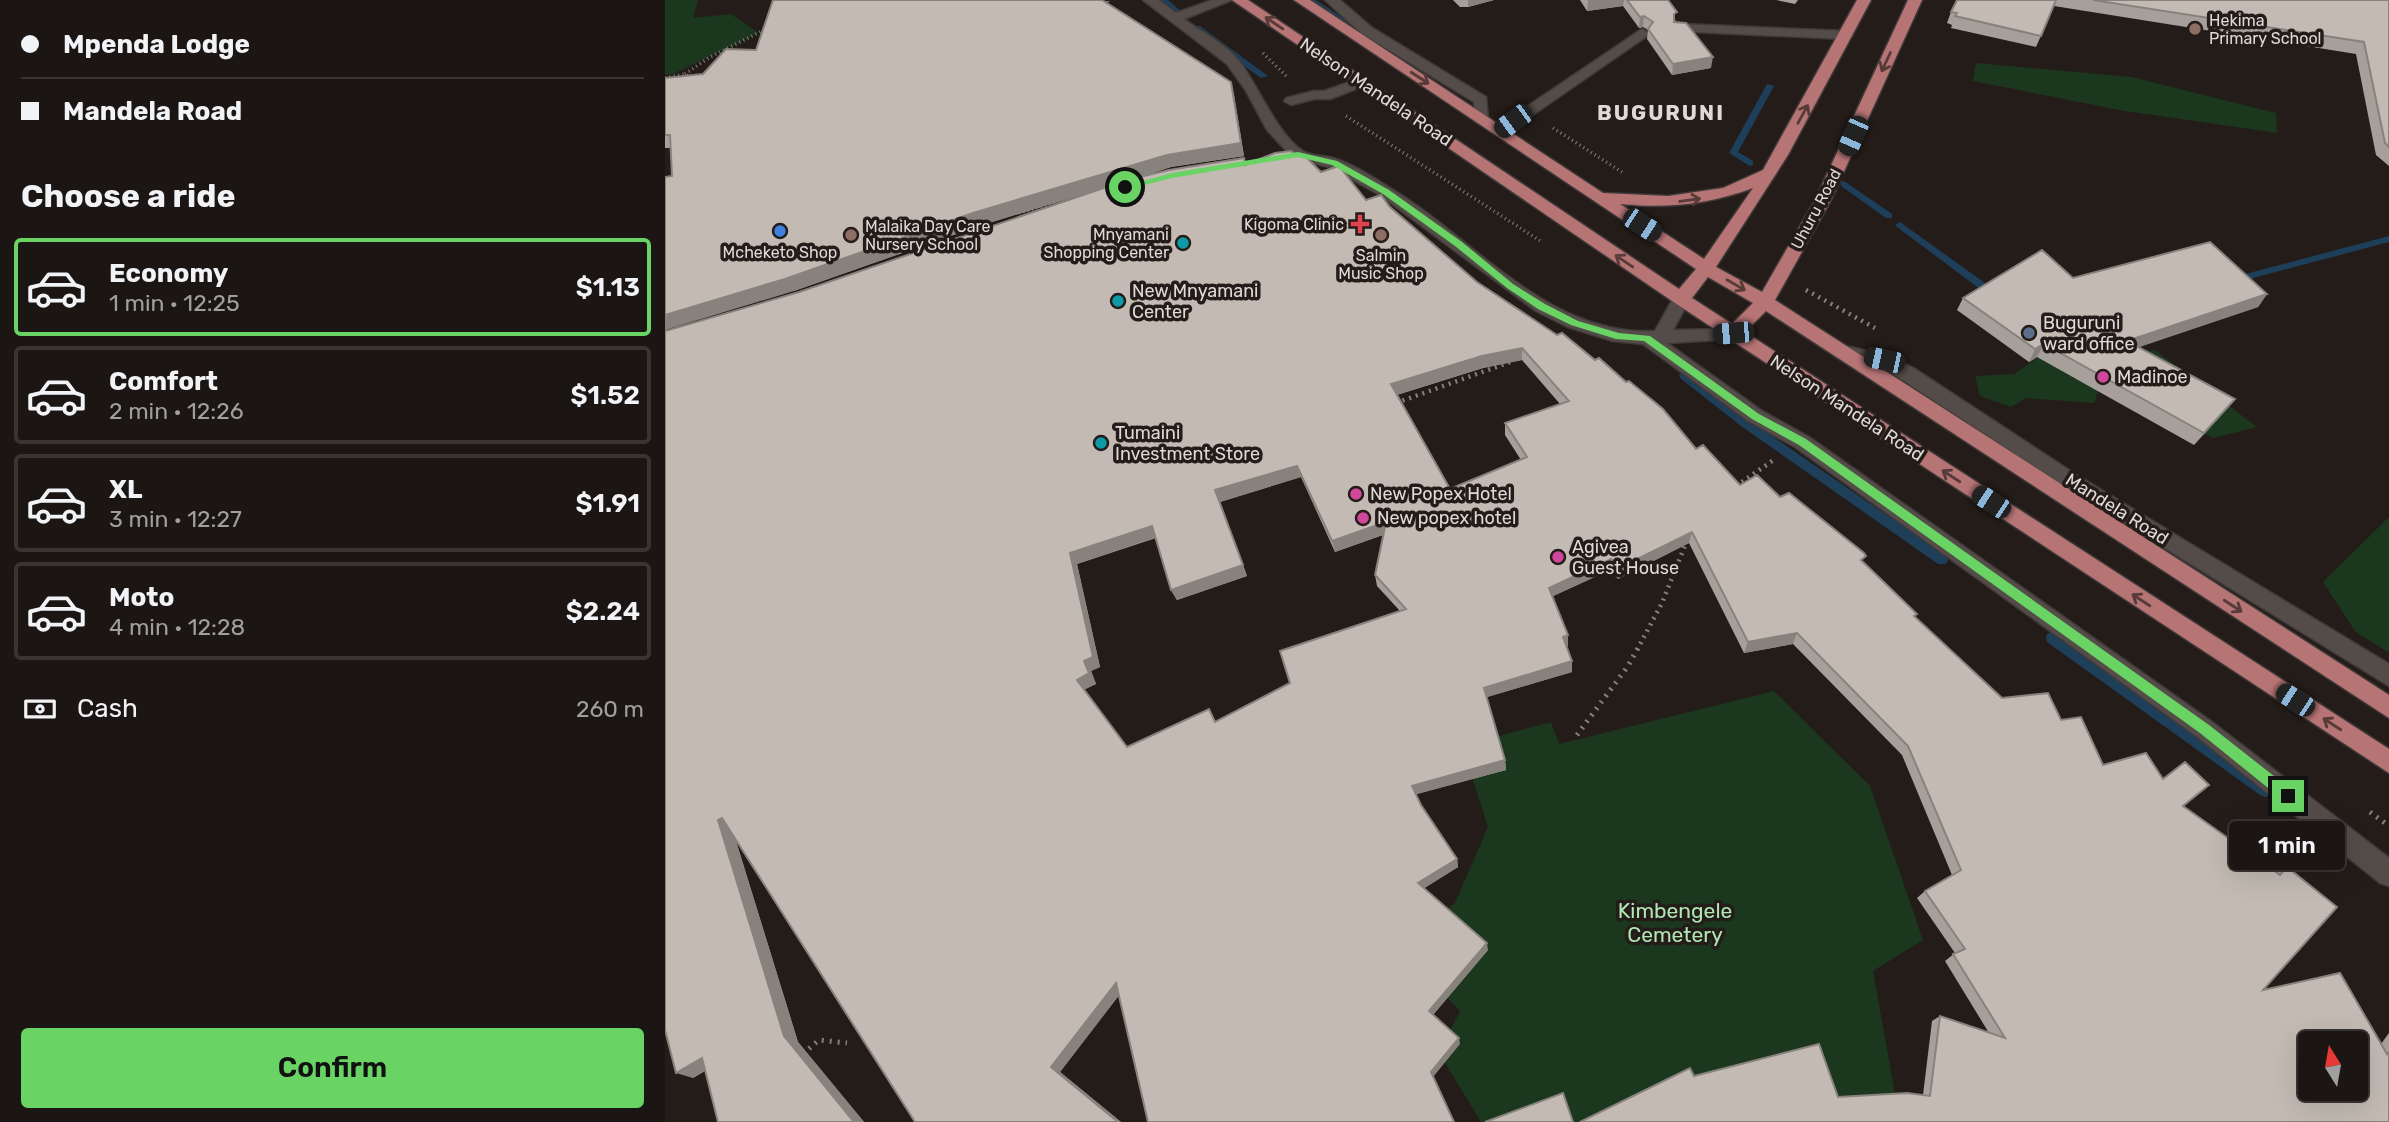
<!DOCTYPE html>
<meta charset="utf-8">
<style>
:root{--surface:#1b1513;--page:#282221;--text:#f1f3f6;--muted:#a09fa0;--line:#393433;--accent:#69d364}
body{margin:0;font-family:Rubik,sans-serif;background:var(--page);color:var(--text);height:100vh;display:flex;flex-direction:column;font-size:26px;white-space:nowrap}
*{box-sizing:border-box;margin:0}
p{font-size:23px;color:var(--muted)}
.icon{flex:none;width:38px;height:38px;fill:none;stroke:currentColor;stroke-width:2;stroke-linecap:round;stroke-linejoin:round}
.map{position:relative;flex:1;overflow:hidden}
.drawer{display:flex;flex-direction:column;background:var(--surface);width:665px}
.drawer>*{flex:none}
.top-card{display:grid;align-content:center;height:154px;padding:0 21px;background:var(--surface)}
.needle{width:46px;rotate:349deg}
.controls{position:absolute;left:1633px;top:1031px;display:grid;gap:14px}
.controls a{display:grid;place-items:center;width:70px;height:70px;border-radius:7px;background:var(--surface);box-shadow:0 7px 28px #0002,0 0 0 2px var(--line);font-size:35px}
.end{position:absolute;width:32px;height:32px;margin:-16px;border:9px solid #69d364;background:#111;box-shadow:0 0 0 4px #111}
.from{border-radius:50%}
.bubble{position:absolute;height:49px;border-radius:7px;background:var(--surface);box-shadow:0 7px 28px #0002,0 0 0 2px var(--line);font-size:23px;font-weight:600;line-height:49px;text-align:center}
.car{position:absolute;width:21px;height:42px;margin:-21px -10px;border-radius:9px;box-shadow:0 0 5px 2px #0007;background:linear-gradient(#222 24%,#8ab4d8 0 40%,#222 0 76%,#8ab4d8 0 86%,#222 0)}
.top-card b{display:flex;align-items:center;gap:24px;height:66px;font-size:26px}
.top-card b+b{border-top:2px solid var(--line)}
.top-card i{width:18px;height:18px;background:var(--text)}
ul{padding:0;list-style:none}
li{display:flex;align-items:center;gap:21px;height:98px;margin:0 14px 10px;padding:0 7px;border:4px solid var(--line);border-radius:7px}
li div{flex:1}
li b{display:block;font-size:26px}
li em{font-style:normal;font-weight:600}
li.active{border-color:var(--accent)}
li>.icon{width:63px;height:63px;stroke-width:1.5}
h2{padding:0 21px;font-size:32px;line-height:84px}
.pay{display:flex;align-items:center;gap:18px;height:77px;padding:0 21px;font-size:26px}
.pay p{margin-inline-start:auto}
.action{display:flex;gap:14px;margin-top:auto;padding:14px 21px}
.action a{flex:1;height:80px;border-radius:7px;background:var(--accent);color:#111;font-size:28px;font-weight:600;line-height:80px;text-align:center}
main{display:flex;flex:1;min-height:0}
.map>svg:first-child{display:block}
.green{fill:#1b371e}
.lines{fill:none;stroke-linecap:round;stroke-linejoin:round}
.stream{fill:#1d3f5a;fill-rule:evenodd}
.minor-casing{stroke:#3f3a38;stroke-width:3}
.major-casing{stroke:#3f3a38;stroke-width:3}
.path-far2{stroke:#86807d;stroke-width:3.5;stroke-dasharray:1 3.5;stroke-linecap:butt}
.path-far1{stroke:#86807d;stroke-width:4.5;stroke-dasharray:2 5;stroke-linecap:butt}
.path{stroke:#86807d;stroke-width:5;stroke-dasharray:2 6;stroke-linecap:butt}
.minor{fill:#544c48;fill-rule:evenodd}
.major{fill:#b67475;fill-rule:evenodd}
.wall{fill:#a7a09a;fill-rule:evenodd}
.shaded-wall{fill:#88827d}
.building{fill:#c2bab3;stroke:#88827d;stroke-width:2;fill-rule:evenodd}
.oneway{stroke:#573b39}
.route{fill:#69d364}
.education-dot{fill:#8d6e63;stroke:#241c19;stroke-width:2.5}
.health-dot{fill:#e0444e;stroke:#241c19;stroke-width:2.5}
.shop-dot{fill:#3f7fe0;stroke:#241c19;stroke-width:2.5}
.culture-dot{fill:#0f9aa8;stroke:#241c19;stroke-width:2.5}
.service-dot{fill:#5c6f8a;stroke:#241c19;stroke-width:2.5}
.hotel-dot{fill:#d1479c;stroke:#241c19;stroke-width:2.5}
.labels{text-anchor:middle;dominant-baseline:central;stroke-width:7;stroke-linejoin:round;paint-order:stroke}
.far-poi-label{font-size:16px;fill:#dfdad8;stroke:#241c19;text-anchor:start}
.far-street-label{font-size:16px;fill:#dfdad8;stroke:#241c19}
.street-label{font-size:18px;fill:#dfdad8;stroke:#241c19}
.poi-label{font-size:18px;fill:#dfdad8;stroke:#241c19;text-anchor:start}
.far-district-label{font-size:21px;font-weight:bold;letter-spacing:2px;fill:#dfdad8;stroke:#241c19}
.near-park-label{font-size:21px;fill:#afe7b3;stroke:#241c19}
</style>
<main>
<section class="drawer">
<div class="top-card">
<b><i class="from"></i>Mpenda Lodge</b>
<b><i></i>Mandela Road</b>
</div>
<h2>Choose a ride</h2>
<ul>
<li class="active"><svg class="icon" aria-label="car" viewBox="0 0 24 24"><path d="M5 17H2v-5l4-1 3-4h7l3 4 3 1v5h-3M9 17h6M6 11h13"/><circle cx="7" cy="17" r="2"/><circle cx="17" cy="17" r="2"/></svg><div><b>Economy</b><p>1 min · 12:25</p></div><em>$1.13</em></li>
<li><svg class="icon" aria-label="car" viewBox="0 0 24 24"><path d="M5 17H2v-5l4-1 3-4h7l3 4 3 1v5h-3M9 17h6M6 11h13"/><circle cx="7" cy="17" r="2"/><circle cx="17" cy="17" r="2"/></svg><div><b>Comfort</b><p>2 min · 12:26</p></div><em>$1.52</em></li>
<li><svg class="icon" aria-label="car" viewBox="0 0 24 24"><path d="M5 17H2v-5l4-1 3-4h7l3 4 3 1v5h-3M9 17h6M6 11h13"/><circle cx="7" cy="17" r="2"/><circle cx="17" cy="17" r="2"/></svg><div><b>XL</b><p>3 min · 12:27</p></div><em>$1.91</em></li>
<li><svg class="icon" aria-label="car" viewBox="0 0 24 24"><path d="M5 17H2v-5l4-1 3-4h7l3 4 3 1v5h-3M9 17h6M6 11h13"/><circle cx="7" cy="17" r="2"/><circle cx="17" cy="17" r="2"/></svg><div><b>Moto</b><p>4 min · 12:28</p></div><em>$2.24</em></li>
</ul>
<div class="pay"><svg class="icon" aria-label="cash" viewBox="0 0 24 24"><path d="M3 7h18v10H3z"/><circle cx="12" cy="12" r="2"/></svg>Cash<p>260 m</p></div>
<div class="action"><a>Confirm</a></div>
</section>
<div class="map">
<svg width="1724" height="1122" viewBox="0 0 1724 1122">
<rect width="100%" height="100%" fill="#241c19"/>
<path class="green" d="M0,0H33L28,18L66,14L94,33L8,74L0,75Z
M1311,63L1467,77L1611,113L1612,133L1454,110L1308,81Z
M1392,345L1459,356L1490,350L1592,427L1548,438L1439,378L1429,403L1361,398L1346,407L1315,396L1310,376L1349,374Z
M1724,517V653L1690,631L1658,582Z
M1109,691L1205,786L1258,940L1208,971L1235,1122H816L774,1053L795,1011L736,949L790,903L823,827L797,746L886,722L894,744Z"/>
<g class="lines">
<path class="stream" d="M494,0H503L524,18L517,20Z
M642,0H651L710,39L703,41Z
M529,26H535L603,76L596,78L529,30Z
M1102,84L1109,86L1073,152L1088,161V165L1085,166L1064,153Z
M1179,181L1227,214V218H1221L1176,186V182Z
M1235,222L1331,291V295H1323L1232,227L1230,225Z
M1724,236V242L1569,283L1564,280L1569,277Z
M1019,371L1084,420L1281,556L1283,560L1281,564H1273L1076,426L1015,378L1014,375Z
M1387,632L1605,785L1607,790L1605,795L1600,797L1595,795L1382,642L1381,638L1382,634Z"/>
<defs>
<path id="minor" d="M478,0H494L511,13L547,0H567L519,19C536,32 561,44 574,61C593,85 613,136 638,151C648,157 663,155 674,160C691,166 709,178 725,188C809,238 883,337 990,331L1010,295L1016,293L1025,299L1008,330L1074,329L1077,333L1074,337L1068,339L1002,343L1097,411L1144,437L1547,722L1724,858V886L1715,883L1531,736L1130,447L1083,421L978,344L948,341L903,327L871,311L715,195L664,167L628,158L602,130L581,91L562,64Z
M660,0H675L706,27L821,97L823,119L821,122H811L809,102L696,33Z
M1015,24L1181,31L1188,35L1181,39L1010,31V25Z
M977,29L984,33L982,36L840,134H830L827,131L830,128Z
M696,78L701,79L703,82L701,85L665,99H649L626,105L619,101L621,98L649,91H659Z
M1176,345L1225,356L1250,369L1410,474L1724,664V686L1396,484L1236,379L1214,366L1170,356L1167,351L1170,346Z"/>
<path id="major" d="M567,0H583L1014,289L1031,269L629,0H645L938,193L1003,196L1058,188L1098,170L1192,0H1206L1123,155L1051,267L1097,292L1150,200L1243,0H1257L1166,200L1110,300L1724,695V718L1101,311L1080,332L1724,749V773L1010,303ZM1088,188L1039,259L955,204C1001,209 1045,204 1088,188ZM1043,277L1088,303L1067,324L1027,298Z"/>
</defs>
<use href="#minor" class="minor-casing"/>
<use href="#major" class="major-casing"/>
<path class="path-far2" d="M598,53L621,76
M20,74L45,57L101,29
M0,78L20,74L26,77
M681,116L877,242
M888,128L957,172
M354,213L423,194"/>
<path class="path-far1" d="M1141,290L1210,328
M731,403L848,361
M1071,486L1110,459
M972,650L997,603L1021,543"/>
<path class="path" d="M912,735L963,666L973,648
M1705,812L1724,826
M138,1054L154,1040L182,1043"/>
<use href="#minor" class="minor"/>
<use href="#major" class="major"/>
</g>
<path class="wall" d="M788,0H829L803,7H795Z
M915,0H1003L1011,22L1046,68L1007,75L982,39L983,30L978,27L974,28L958,6L922,11Z
M1111,0H1133L1130,4Z
M1292,0H1724V166L1711,155L1691,54L1389,6L1371,47L1286,28L1287,25L1282,23L1286,12Z
M445,1L442,3L566,82L569,95L579,156L506,167L475,177L580,165L631,155L701,200L725,207L812,282L1031,449L1075,485L1115,497L1198,562L1250,618L1337,698L1396,720L1438,765L1498,779L1518,806L1611,873L1622,867L1598,990L1716,1044L1724,1033V1122H915L1029,1076L1173,1097L1258,1095L1267,1021L1275,1016L1324,1033L1280,961L1290,953L1252,898L1260,891L1287,875L1237,755L1128,644L1079,653L1024,543L953,579L945,570L888,596L903,635V646H901L907,672L822,697L840,760L841,770L751,794L756,805L792,859L793,867L759,888L823,950L768,1015L795,1044L454,995L395,1072L456,1122H250L71,841L133,1042L199,1122H53L40,1071L28,1078L134,292L442,187L314,226L129,291L7,176L6,148H0V78L38,74L91,50ZM857,360L895,404L840,423V435L856,460L785,489L732,395L818,368ZM636,477L670,552L718,535L710,575L712,586L735,611L625,683L551,722L462,747L419,689L431,684L426,671L435,667L412,564L491,538L506,590L512,600L582,576L555,502Z
M1408,278L1602,294L1593,307L1473,347L1560,411L1529,445L1372,357L1364,362L1292,310L1298,298Z"/>
<path class="shaded-wall" d="M803,0H829L803,7Z
M923,0H959L958,6L922,11Z
M979,16L978,27L974,28L975,17Z
M1048,57L1046,68L1007,75L1008,64Z
M566,82L579,156L506,167L314,226L129,291L0,330V315Z
M1602,294L1593,307L1454,354L1462,341Z
M1379,344L1372,357L1364,362L1370,349Z
M857,348V360L818,368L728,396L726,384L817,356Z
M1570,399L1560,411L1529,445L1539,433Z
M632,466L636,477L555,502L582,576L512,600L506,590L550,490Z
M721,522L723,533L670,552L667,541Z
M487,526L492,537L412,564L435,667L426,671L431,684L419,690L412,680L405,553Z
M1027,532L1024,543L953,579L954,568Z
M946,559L945,570L884,598V588Z
M1132,633L1128,644L1079,653L1083,642Z
M903,635V646L897,648L898,637Z
M907,661V672L819,698V688Z
M840,760L841,770L749,795L747,786Z
M57,818L67,828L133,1042L199,1122H189L119,1036L53,820Z
M792,859L793,867L755,891L753,883Z
M822,943L823,950L766,1017L764,1011Z
M451,983L459,989L395,1072L456,1122H453L386,1067Z
M794,1038L795,1044L768,1077L766,1072Z
M37,1058L53,1063L28,1078L11,1073Z"/>
<path class="building" d="M108,0H437L566,82L576,143L502,155L308,213L120,279L0,315V177L7,176L5,135H0V78L38,74L61,49L91,50Z
M962,0H1003L1012,12L1009,14V22L1021,23L1048,57L1008,64L983,29L988,22L979,16L975,17Z
M1292,0H1391L1376,36L1290,16L1292,13L1286,12Z
M1428,0H1724V147L1720,143L1699,42Z
M626,151L631,155L640,156L656,172L674,166L701,200L716,195L725,207L812,282L892,335L897,333L930,360L934,358L961,382L964,381L998,409L1031,449L1038,445L1075,485L1092,475L1115,497L1124,493L1199,553L1201,556L1196,560L1252,614L1249,616L1337,698L1383,693L1396,720L1416,717L1438,765L1481,753L1498,779L1520,762L1544,785L1518,806L1615,875L1622,867L1672,907L1598,990L1675,973L1722,1054L1724,1052V1122H915L1025,1068L1029,1076L1154,1044L1173,1097L1242,1093L1265,1096L1275,1016L1340,1038L1288,954L1300,949L1260,891L1296,870L1243,746L1132,633L1083,642L1027,532L954,568L946,559L884,588L903,635L898,637L907,661L819,688L840,760L747,786L756,805L792,859L753,883L822,943L764,1011L794,1038L766,1072L789,1122H483L451,983L386,1067L453,1122H250L57,818L53,820L119,1036L189,1122H53L37,1058L11,1073L0,1030V331L134,292L462,180L504,170L579,158L580,165L610,153ZM857,348L904,401L840,423L862,457L785,489L726,384L817,356ZM632,466L667,541L721,522L710,575L741,609L615,651L625,683L550,722L544,709L462,747L412,680L424,673L419,661L428,657L405,553L487,526L506,590L578,565L550,490ZM1645,1043H1690V1088H1645Z
M1545,242L1602,294L1462,341L1570,399L1539,433L1379,344L1370,349L1298,298L1377,250L1408,278Z
M898,1093L908,1122H820Z"/>
<defs><path id="oneway-shaft" d="M-6 0H5M1.5-3L5.5 0L1.5 3" fill="none" stroke-width="1.6" stroke-linecap="round" stroke-linejoin="round" transform="scale(1.75)"/></defs>
<g class="oneway">
<use href="#oneway-shaft" transform="translate(609 23) rotate(-146)"/>
<use href="#oneway-shaft" transform="translate(1221 62) rotate(115)"/>
<use href="#oneway-shaft" transform="translate(755 78) rotate(33)"/>
<use href="#oneway-shaft" transform="translate(1138 114) rotate(-61)"/>
<use href="#oneway-shaft" transform="translate(1025 200) rotate(-8)"/>
<use href="#oneway-shaft" transform="translate(959 261) rotate(-146)"/>
<use href="#oneway-shaft" transform="translate(1071 285) rotate(30)"/>
<use href="#oneway-shaft" transform="translate(1286 476) rotate(-147)"/>
<use href="#oneway-shaft" transform="translate(1476 600) rotate(-147)"/>
<use href="#oneway-shaft" transform="translate(1568 606) rotate(33)"/>
<use href="#oneway-shaft" transform="translate(1667 724) rotate(-147)"/>
</g>
<path class="route" d="M633,152L672,161L724,190L797,242L848,284L880,304L913,321L954,333L985,336L1094,414L1141,439L1544,725L1628,791V800H1618L1535,733L1134,445L1087,419L979,341L951,339L906,325L873,309L842,288L790,246L718,194L667,165L633,157L507,178L460,190L456,187L507,173Z"/>
<g class="education-dot">
<circle cx="1530" cy="29" r="7"/>
<circle cx="186" cy="235" r="7"/>
<circle cx="716" cy="235" r="7"/>
</g>
<path class="health-dot" d="M691.5 213.5h7v7h7v7h-7v7h-7v-7h-7v-7h7z"/>
<circle class="shop-dot" cx="115" cy="231" r="7"/>
<g class="culture-dot">
<circle cx="518" cy="243" r="7"/>
<circle cx="453" cy="301" r="7"/>
<circle cx="436" cy="443" r="7"/>
</g>
<circle class="service-dot" cx="1364" cy="333" r="7"/>
<g class="hotel-dot">
<circle cx="1438" cy="377" r="7"/>
<circle cx="691" cy="494" r="7"/>
<circle cx="698" cy="518" r="7"/>
<circle cx="893" cy="557" r="7"/>
</g>
<g class="labels">
<g class="far-poi-label">
<text x="1544" y="20">Hekima<tspan x="1544" dy="18">Primary School</tspan></text>
<text x="679" y="224" text-anchor="end">Kigoma Clinic</text>
<text x="200" y="226">Malaika Day Care<tspan x="200" dy="18">Nursery School</tspan></text>
<text x="504" y="234" text-anchor="end">Mnyamani<tspan x="504" dy="18">Shopping Center</tspan></text>
<text x="115" y="252" text-anchor="middle">Mcheketo Shop</text>
<text x="716" y="255" text-anchor="middle">Salmin<tspan x="716" dy="18">Music Shop</tspan></text>
</g>
<g class="far-street-label">
<text transform="translate(1151 209) rotate(-62)">Uhuru Road</text>
</g>
<g class="street-label">
<text transform="translate(711 92) rotate(34)">Nelson Mandela Road</text>
<text transform="translate(1182 408) rotate(33)">Nelson Mandela Road</text>
<text transform="translate(1452 509) rotate(32)">Mandela Road</text>
</g>
<g class="poi-label">
<text x="467" y="291">New Mnyamani<tspan x="467" dy="21">Center</tspan></text>
<text x="1378" y="323">Buguruni<tspan x="1378" dy="21">ward office</tspan></text>
<text x="1452" y="377">Madinoe</text>
<text x="450" y="433">Tumaini<tspan x="450" dy="21">Investment Store</tspan></text>
<text x="705" y="494">New Popex Hotel</text>
<text x="712" y="518">New popex hotel</text>
<text x="907" y="547">Agivea<tspan x="907" dy="21">Guest House</tspan></text>
</g>
<g class="far-district-label">
<text x="996" y="112">BUGURUNI</text>
</g>
<g class="near-park-label">
<text x="1010" y="910">Kimbengele<tspan x="1010" dy="24">Cemetery</tspan></text>
</g>
</g>
</svg>
<div class="controls">
<a><svg class="needle" viewBox="-14 -14 28 28"><path d="M0-13l5 13h-10z" fill="#e53935"/><path d="M0 13l5-13h-10z" fill="#a09fa0"/></svg></a>
</div>
<i class="end from" style="left:460px;top:187px"></i>
<i class="end" style="left:1623px;top:796px"></i>
<div class="bubble" style="left:1564px;top:821px;width:116px">1 min</div>
<i class="car" style="left:848px;top:121px;rotate:234deg"></i>
<i class="car" style="left:1188px;top:136px;rotate:204deg"></i>
<i class="car" style="left:977px;top:225px;rotate:123deg"></i>
<i class="car" style="left:1068px;top:333px;rotate:265deg"></i>
<i class="car" style="left:1219px;top:360px;rotate:282deg"></i>
<i class="car" style="left:1326px;top:502px;rotate:303deg"></i>
<i class="car" style="left:1630px;top:700px;rotate:303deg"></i>
</div>
</main>
